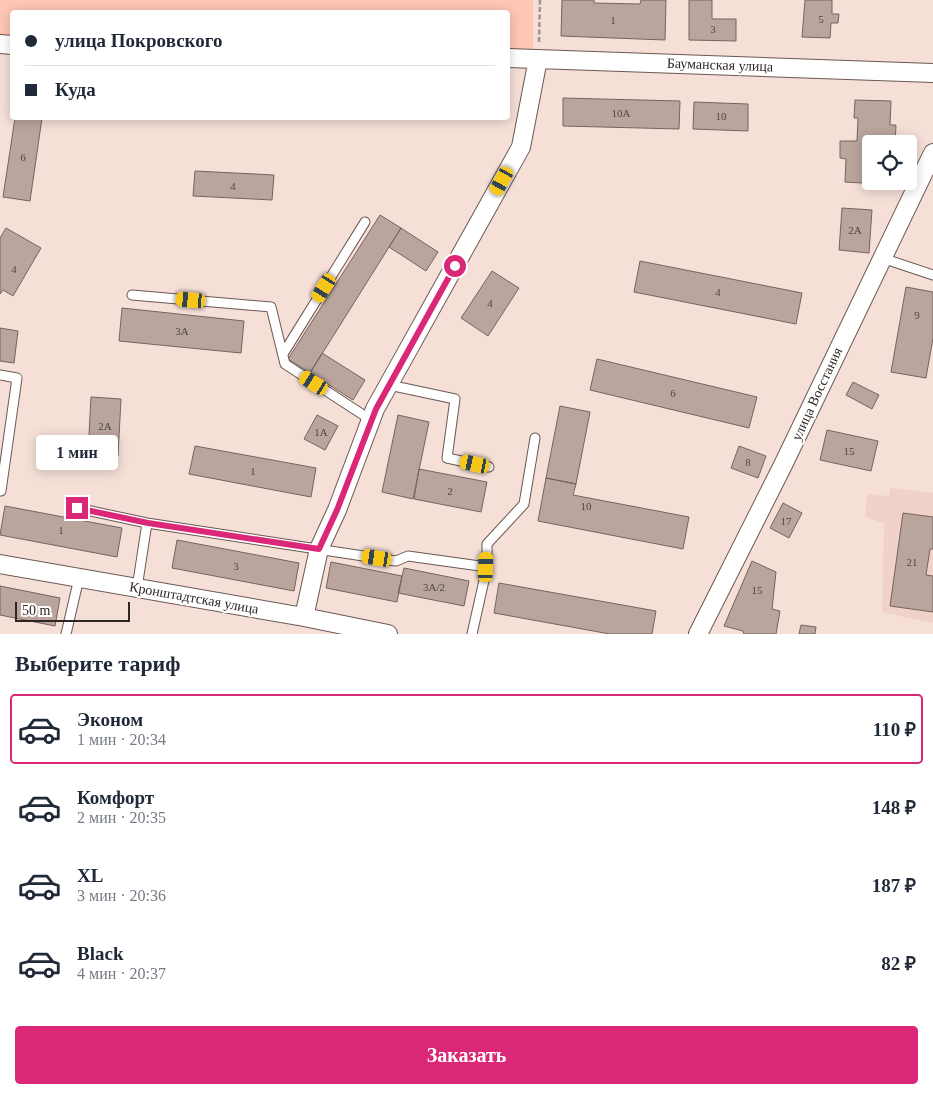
<!DOCTYPE html>
<html lang="ru">
<meta charset="utf-8">
<style>
:root{--surface:#fff;--page:#f6f6f7;--text:#1f2937;--muted:#747a83;--line:#e0e1e3;--accent:#db2777}
body{margin:0;font-family:"Times New Roman",serif;background:var(--page);color:var(--text);height:100vh;display:flex;flex-direction:column;font-size:19px;white-space:nowrap}
*{box-sizing:border-box;margin:0}
p{font-size:16px;color:var(--muted)}
.icon{flex:none;width:28px;height:28px;fill:none;stroke:currentColor;stroke-width:2;stroke-linecap:round;stroke-linejoin:round}
.map{position:relative;height:634px;overflow:hidden}
.sheet{display:flex;flex-direction:column;background:var(--surface);flex:1}
.sheet>*{flex:none}
.hud{position:absolute;left:10px;top:10px;width:500px;height:110px;border-radius:5px;box-shadow:0 2px 12px #0003;display:grid;align-content:center;height:110px;padding:0 15px;background:var(--surface)}
.fabs{position:absolute;left:862px;top:135px;display:grid;gap:10px}
.fabs a{display:grid;place-items:center;width:55px;height:55px;border-radius:5px;background:var(--surface);box-shadow:0 2px 12px #0003;font-size:25px}
.scale{position:absolute;left:15px;bottom:12px;width:115px;box-sizing:border-box;padding-left:5px;border:2px solid #2e2623;border-top:0;font-size:14px;line-height:18px;white-space:nowrap;color:#2e2623;-webkit-text-stroke:4px #fff;paint-order:stroke}
.end{position:absolute;width:22px;height:22px;margin:-11px;border:6px solid #db2777;background:#fff;box-shadow:0 0 0 2px #fff}
.from{border-radius:50%}
.bubble{position:absolute;height:35px;border-radius:5px;background:var(--surface);box-shadow:0 2px 12px #0003;font-size:16px;font-weight:800;line-height:35px;text-align:center}
.car{position:absolute;width:15px;height:30px;margin:-15px -8px;border-radius:6px;box-shadow:0 0 4px 1px #0007;background:linear-gradient(#f5c518 24%,#345 0 40%,#f5c518 0 76%,#345 0 86%,#f5c518 0)}
.hud b{display:flex;align-items:center;gap:18px;height:48px;font-size:19px}
.hud b+b{border-top:1px solid var(--line)}
.hud i{width:12px;height:12px;background:var(--text)}
ul{padding:0;list-style:none}
li{display:flex;align-items:center;gap:15px;height:70px;margin:0 10px 8px;padding:0 5px;border:2px solid transparent;border-radius:5px}
li div{flex:1}
li b{display:block;font-size:19px}
li em{font-style:normal;font-weight:800}
li.current{border-color:var(--accent)}
li>.icon{width:45px;height:45px;stroke-width:1.5}
h2{padding:0 15px;font-size:22px;line-height:60px}
.cta{display:flex;gap:10px;margin-top:auto;padding:10px 15px}
.cta a{flex:1;height:58px;border-radius:5px;background:var(--accent);color:#fff;font-size:20px;font-weight:800;line-height:58px;text-align:center}
.map>svg:first-child{display:block}
.built{fill:#f0d2c9}
.green{fill:#fec7b6}
.building{fill:#baa59e;stroke:#77635d}
.lines{fill:none;stroke-linecap:round;stroke-linejoin:round}
.lane-casing{stroke:#6b5852;stroke-width:11}
.street-casing{stroke:#6b5852;stroke-width:20}
.path{stroke:#a2928c;stroke-width:2.5;stroke-dasharray:5 2.5;stroke-linecap:butt}
.lane{stroke:#fff;stroke-width:9}
.street{stroke:#fff;stroke-width:18}
.route{stroke:#db2777;stroke-width:6}
.labels{text-anchor:middle;dominant-baseline:central;stroke-width:4;stroke-linejoin:round;paint-order:stroke}
.number-label{font-size:11px;fill:#514642}
.street-label{font-size:14px;fill:#2e2623;stroke:#fff}
</style>
<div class="map">
<svg width="933" height="634" viewBox="0 0 933 634">
<rect width="100%" height="100%" fill="#f5dfd7"/>
<path class="built" d="M890,488L933,493V623L882,612L884,523L865,517L867,494L889,496Z"/>
<path class="green" d="M0,0H533V50L508,49V12H12V37L0,36Z"/>
<path class="building" d="M562,0H594V3L640,4L641,0H666L665,40L561,36Z
M689,0H712V19H736V41L689,40Z
M805,0H832V14H839L838,23H831L830,38L802,37Z
M563,98L680,101L679,129L563,126Z
M855,100L891,101L890,125H896L895,144H871V181H880V184L845,182L846,159L840,158V141H857L858,118H854Z
M694,102L748,104V131L693,129Z
M15,118H42L30,201L3,197Z
M195,171L274,175L272,200L193,196Z
M842,208L872,210L869,253L839,250Z
M380,215L401,228L310,373L288,359Z
M6,228L41,248L13,296L3,290L0,294V238Z
M401,228L438,252L426,271L389,247Z
M640,261L802,293L796,324L634,292Z
M492,271L519,288L488,336L461,318Z
M906,287L933,292V338L926,378L891,372Z
M122,308L244,321L241,353L119,341Z
M0,328L18,331L14,363L0,361Z
M322,353L365,380L353,400L310,373Z
M597,359L757,397L749,428L590,390Z
M853,382L879,395L872,409L846,395Z
M91,397L121,399L118,456L88,454Z
M560,406L590,412L576,484L546,478Z
M317,415L338,426L325,450L304,439Z
M398,415L429,422L413,499L382,492Z
M827,430L878,441L871,471L820,460Z
M195,446L316,468L311,497L189,474Z
M739,446L766,456L758,478L731,468Z
M419,469L487,482L481,512L414,499Z
M546,478L576,484L573,495L689,517L683,549L538,521Z
M783,503L802,513L789,538L770,528Z
M5,506L122,528L117,557L0,535Z
M903,513L933,517V549H930L926,575L933,576V612L890,606Z
M177,540L299,563L294,591L172,568Z
M752,561L776,572L772,609L780,611L776,634H744L743,631L724,626Z
M331,562L402,576L397,602L326,588Z
M404,568L469,581L464,606L398,593Z
M499,583L656,611L652,634H610L494,613Z
M0,586L60,598L55,626L0,615Z
M801,625L816,627L815,634H799Z"/>
<g class="lines">
<defs>
<path id="lane" d="M882,258L933,275
M132,295L271,307L285,364L371,420
M283,354L365,222
M0,375L17,378L1,491
M389,385L455,399L447,458L489,467
M77,508L147,523L396,561L408,556L487,567
M137,588L147,523
M66,634L79,578
M472,634L487,567V544L524,504L535,438"/>
<path id="street" d="M0,44L12,45
M508,58L933,73
M0,564L304,617L388,634
M304,617L319,549L337,510L375,409L521,147L538,59
M698,634L783,465L933,153"/>
</defs>
<use href="#lane" class="lane-casing"/>
<use href="#street" class="street-casing"/>
<path class="path" d="M539,42L540,0"/>
<use href="#lane" class="lane"/>
<use href="#street" class="street"/>
</g>
<g class="lines">
<path class="route" d="M77,508L148,523L319,549L337,510L376,409L455,266"/>
</g>
<g class="labels">
<g class="number-label">
<text x="821" y="19">5</text>
<text x="613" y="20">1</text>
<text x="713" y="29">3</text>
<text x="621" y="113">10А</text>
<text x="721" y="116">10</text>
<text x="23" y="157">6</text>
<text x="233" y="186">4</text>
<text x="855" y="230">2А</text>
<text x="14" y="269">4</text>
<text x="718" y="292">4</text>
<text x="490" y="303">4</text>
<text x="917" y="315">9</text>
<text x="182" y="331">3А</text>
<text x="673" y="393">6</text>
<text x="105" y="426">2А</text>
<text x="321" y="432">1А</text>
<text x="849" y="451">15</text>
<text x="748" y="462">8</text>
<text x="253" y="471">1</text>
<text x="450" y="491">2</text>
<text x="586" y="506">10</text>
<text x="786" y="521">17</text>
<text x="61" y="530">1</text>
<text x="912" y="562">21</text>
<text x="236" y="566">3</text>
<text x="434" y="587">3А/2</text>
<text x="757" y="590">15</text>
</g>
<g class="street-label">
<text transform="translate(720 65) rotate(2)">Бауманская улица</text>
<text transform="translate(817 394) rotate(-65)">улица Восстания</text>
<text transform="translate(194 598) rotate(10)">Кронштадтская улица</text>
</g>
</g>
</svg>
<div class="fabs">
<a><svg class="icon" aria-label="locate" viewBox="0 0 24 24"><circle cx="12" cy="12" r="6"/><path d="M12 2v4M12 18v4M2 12h4M18 12h4"/></svg></a>
</div>
<div class="scale">50 m</div>
<i class="end from" style="left:455px;top:266px"></i>
<i class="end" style="left:77px;top:508px"></i>
<div class="bubble" style="left:36px;top:435px;width:82px">1 мин</div>
<i class="car" style="left:502px;top:181px;rotate:209deg"></i>
<i class="car" style="left:324px;top:288px;rotate:212deg"></i>
<i class="car" style="left:191px;top:300px;rotate:275deg"></i>
<i class="car" style="left:314px;top:383px;rotate:303deg"></i>
<i class="car" style="left:475px;top:464px;rotate:282deg"></i>
<i class="car" style="left:377px;top:558px;rotate:279deg"></i>
<i class="car" style="left:486px;top:567px;rotate:2deg"></i>
<div class="hud">
<b><i class="from"></i>улица Покровского</b>
<b><i></i>Куда</b>
</div>
</div>
<section class="sheet">
<h2>Выберите тариф</h2>
<ul>
<li class="current"><svg class="icon" aria-label="car" viewBox="0 0 24 24"><path d="M5 17H2v-5l4-1 3-4h7l3 4 3 1v5h-3M9 17h6M6 11h13"/><circle cx="7" cy="17" r="2"/><circle cx="17" cy="17" r="2"/></svg><div><b>Эконом</b><p>1 мин · 20:34</p></div><em>110 ₽</em></li>
<li><svg class="icon" aria-label="car" viewBox="0 0 24 24"><path d="M5 17H2v-5l4-1 3-4h7l3 4 3 1v5h-3M9 17h6M6 11h13"/><circle cx="7" cy="17" r="2"/><circle cx="17" cy="17" r="2"/></svg><div><b>Комфорт</b><p>2 мин · 20:35</p></div><em>148 ₽</em></li>
<li><svg class="icon" aria-label="car" viewBox="0 0 24 24"><path d="M5 17H2v-5l4-1 3-4h7l3 4 3 1v5h-3M9 17h6M6 11h13"/><circle cx="7" cy="17" r="2"/><circle cx="17" cy="17" r="2"/></svg><div><b>XL</b><p>3 мин · 20:36</p></div><em>187 ₽</em></li>
<li><svg class="icon" aria-label="car" viewBox="0 0 24 24"><path d="M5 17H2v-5l4-1 3-4h7l3 4 3 1v5h-3M9 17h6M6 11h13"/><circle cx="7" cy="17" r="2"/><circle cx="17" cy="17" r="2"/></svg><div><b>Black</b><p>4 мин · 20:37</p></div><em>82 ₽</em></li>
</ul>
<div class="cta"><a>Заказать</a></div>
</section>
